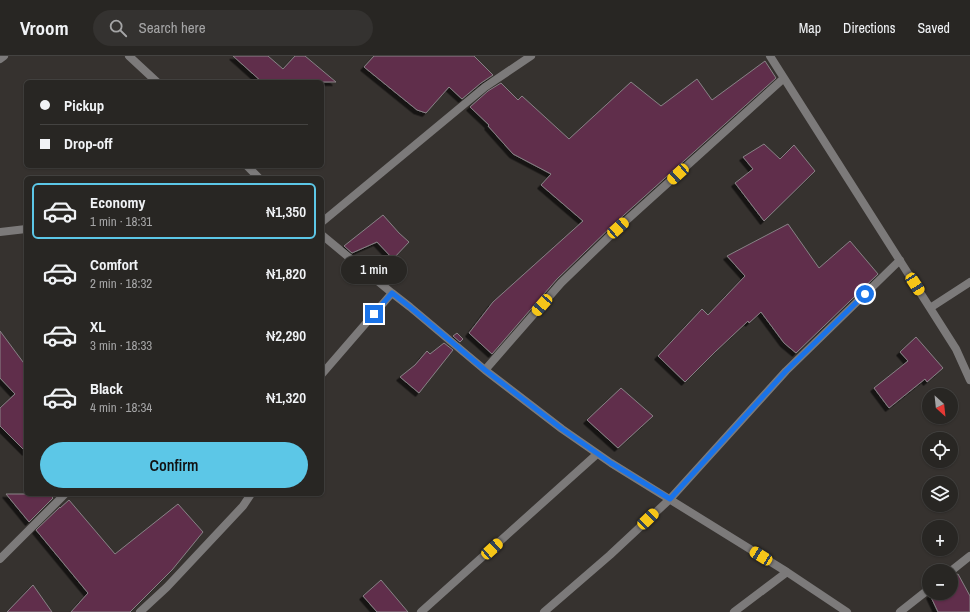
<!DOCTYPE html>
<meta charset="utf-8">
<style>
:root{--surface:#282623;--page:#343230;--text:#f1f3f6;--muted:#a5a5a6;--line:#444341;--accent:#5cc7e7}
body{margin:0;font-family:"Archivo Narrow",sans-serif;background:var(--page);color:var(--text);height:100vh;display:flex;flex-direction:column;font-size:15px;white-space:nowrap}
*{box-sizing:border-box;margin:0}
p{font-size:13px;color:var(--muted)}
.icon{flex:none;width:22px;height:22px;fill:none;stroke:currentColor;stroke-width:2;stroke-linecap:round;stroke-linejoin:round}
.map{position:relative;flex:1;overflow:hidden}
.drawer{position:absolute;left:24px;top:120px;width:300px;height:320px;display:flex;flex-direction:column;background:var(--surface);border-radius:6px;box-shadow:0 1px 3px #0004,0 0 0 1px var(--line)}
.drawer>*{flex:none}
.top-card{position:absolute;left:24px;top:24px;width:300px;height:88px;border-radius:6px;box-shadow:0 1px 3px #0004,0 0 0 1px var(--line);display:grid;align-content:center;height:88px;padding:0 16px;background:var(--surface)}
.needle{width:26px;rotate:153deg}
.tools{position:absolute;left:922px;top:332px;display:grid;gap:8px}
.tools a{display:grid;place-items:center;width:36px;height:36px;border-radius:50%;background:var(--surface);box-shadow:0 1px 3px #0004,0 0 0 1px var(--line);font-size:20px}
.end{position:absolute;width:18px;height:18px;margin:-9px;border:5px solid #1a73e8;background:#fff;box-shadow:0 0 0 2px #fff}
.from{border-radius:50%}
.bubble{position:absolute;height:28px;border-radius:14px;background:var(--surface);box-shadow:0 1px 3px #0004,0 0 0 1px var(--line);font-size:13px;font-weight:600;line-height:28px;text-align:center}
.car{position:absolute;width:12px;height:24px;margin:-12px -6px;border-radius:5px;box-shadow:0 0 3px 1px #0007;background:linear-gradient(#f5c518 24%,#345 0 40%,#f5c518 0 76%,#345 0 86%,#f5c518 0)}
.top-card b{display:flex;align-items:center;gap:14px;height:38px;font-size:15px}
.top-card b+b{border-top:1px solid var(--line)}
.top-card i{width:10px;height:10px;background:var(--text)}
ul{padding:7px 0 0;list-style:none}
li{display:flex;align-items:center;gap:12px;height:56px;margin:0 8px 6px;padding:0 8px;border:2px solid transparent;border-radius:6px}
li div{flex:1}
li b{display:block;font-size:15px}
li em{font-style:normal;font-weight:600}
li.selected{border-color:var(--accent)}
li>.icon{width:36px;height:36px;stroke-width:1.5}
.primary-button{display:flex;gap:8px;margin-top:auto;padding:8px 16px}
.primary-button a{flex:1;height:46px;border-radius:24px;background:var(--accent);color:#111;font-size:16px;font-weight:600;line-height:46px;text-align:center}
header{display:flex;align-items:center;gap:24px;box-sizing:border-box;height:56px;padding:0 20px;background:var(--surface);border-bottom:1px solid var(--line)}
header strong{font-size:19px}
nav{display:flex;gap:22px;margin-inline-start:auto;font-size:14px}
.search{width:280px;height:36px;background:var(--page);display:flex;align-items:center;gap:10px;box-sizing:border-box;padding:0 14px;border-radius:22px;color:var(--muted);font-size:15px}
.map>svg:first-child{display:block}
.building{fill:#612f4c;stroke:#878285;filter:url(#shadow)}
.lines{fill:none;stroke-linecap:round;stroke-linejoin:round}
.minor{stroke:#7c7a7a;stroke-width:8}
.route{stroke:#1a73e8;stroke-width:5}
</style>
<header>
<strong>Vroom</strong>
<div class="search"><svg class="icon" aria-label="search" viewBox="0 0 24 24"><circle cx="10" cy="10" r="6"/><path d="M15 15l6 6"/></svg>Search here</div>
<nav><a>Map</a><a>Directions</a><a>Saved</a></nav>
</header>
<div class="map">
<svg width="970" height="556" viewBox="0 0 970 556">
<defs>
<filter id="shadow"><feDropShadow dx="-3.5" dy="3.5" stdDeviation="0" flood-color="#0009"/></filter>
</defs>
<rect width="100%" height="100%" fill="#36322f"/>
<path class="building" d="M233,0H268L283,13L295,0H305L336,26H262Z
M374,0H474L493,19L481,27L462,43L449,31L426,57L417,54L364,11Z
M765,5L776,22L614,168L557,223L492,298L469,277L493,246L583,165L541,129L551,118L513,98L488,70L489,69L470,51L488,35L501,27L518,44L522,40L569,83L631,26L661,50L697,23L712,44Z
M764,88L780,103L794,89L815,115L764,165L735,127L753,113L743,101Z
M383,159L399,177L409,186L393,203L377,186L352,197L344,190Z
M788,168L819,212L850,185L878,218L796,297L784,287L761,256L749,267L748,265L716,295L685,326L658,300L702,253L708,259L745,220L727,200Z
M0,275L26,310V396L0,370V352L15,338L0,322Z
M457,277L463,283L460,286L453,280Z
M916,281L943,312L927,326L925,323L889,352L874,332L908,305L900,296Z
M444,287L453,294L419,337L400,321L415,309L427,295L430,298Z
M621,332L653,360L618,392L587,364Z
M6,438H49L53,442L29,466Z
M69,444L115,498L178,448L203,476L172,514L130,556H71L88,537L36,474L60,451V452Z
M958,518L970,540V556H938L930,539L933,537H951V521Z
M381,524L408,556H377L363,540Z
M33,529L52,556H7Z"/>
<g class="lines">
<path class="minor" d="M129,0L157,26
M770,0L956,293L970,324
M0,3L4,0
M247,110L259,122
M322,166L485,31L531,0
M0,176L26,173
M322,179L392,237L410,251L485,314L562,373L611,407L787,516L847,556
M930,252L970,226
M485,314L561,227L618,172L784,22
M322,318L392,237
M0,503L65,438
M951,515L970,500
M140,556L167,531L243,450L251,438
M421,556L597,398
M544,556L610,499L670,443L786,315L900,204
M734,556L787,516
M900,556L929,533"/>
</g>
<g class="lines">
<path class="route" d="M374,258L392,237L410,251L485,314L562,373L611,407L670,443L786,315L865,238"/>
</g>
</svg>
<div class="tools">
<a><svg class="needle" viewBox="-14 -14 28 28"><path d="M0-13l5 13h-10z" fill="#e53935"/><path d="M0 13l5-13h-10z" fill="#a5a5a6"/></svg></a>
<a><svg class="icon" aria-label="locate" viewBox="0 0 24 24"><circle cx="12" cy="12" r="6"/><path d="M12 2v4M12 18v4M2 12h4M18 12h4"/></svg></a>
<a><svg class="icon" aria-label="layers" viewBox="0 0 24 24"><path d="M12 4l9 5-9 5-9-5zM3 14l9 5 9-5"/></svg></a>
<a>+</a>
<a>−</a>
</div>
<i class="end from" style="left:865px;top:238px"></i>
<i class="end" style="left:374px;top:258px"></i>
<div class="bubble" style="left:341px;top:200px;width:66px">1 min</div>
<i class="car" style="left:678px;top:118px;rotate:228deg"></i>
<i class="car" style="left:618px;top:172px;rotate:48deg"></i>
<i class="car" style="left:915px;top:228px;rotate:147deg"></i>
<i class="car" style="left:542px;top:249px;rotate:221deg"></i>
<i class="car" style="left:648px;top:463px;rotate:46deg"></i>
<i class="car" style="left:492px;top:493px;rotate:48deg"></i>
<i class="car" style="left:761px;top:500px;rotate:302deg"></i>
<div class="top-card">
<b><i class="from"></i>Pickup</b>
<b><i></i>Drop-off</b>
</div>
<section class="drawer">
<ul>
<li class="selected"><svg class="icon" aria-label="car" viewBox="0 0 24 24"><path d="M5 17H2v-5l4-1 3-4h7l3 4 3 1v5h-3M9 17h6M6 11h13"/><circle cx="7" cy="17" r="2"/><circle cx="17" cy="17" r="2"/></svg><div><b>Economy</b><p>1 min · 18:31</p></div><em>₦1,350</em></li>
<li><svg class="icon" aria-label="car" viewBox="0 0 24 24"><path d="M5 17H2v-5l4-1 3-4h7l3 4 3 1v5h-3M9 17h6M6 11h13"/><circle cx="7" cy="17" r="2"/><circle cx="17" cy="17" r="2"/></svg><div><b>Comfort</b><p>2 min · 18:32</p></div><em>₦1,820</em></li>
<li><svg class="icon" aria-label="car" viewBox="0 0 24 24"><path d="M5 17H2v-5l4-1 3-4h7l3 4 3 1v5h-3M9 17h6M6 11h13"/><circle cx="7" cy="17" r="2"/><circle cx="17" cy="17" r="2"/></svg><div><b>XL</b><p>3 min · 18:33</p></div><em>₦2,290</em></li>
<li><svg class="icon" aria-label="car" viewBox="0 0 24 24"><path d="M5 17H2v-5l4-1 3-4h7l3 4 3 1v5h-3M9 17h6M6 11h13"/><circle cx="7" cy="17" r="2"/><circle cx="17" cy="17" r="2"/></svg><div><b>Black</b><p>4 min · 18:34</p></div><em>₦1,320</em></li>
</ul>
<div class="primary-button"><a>Confirm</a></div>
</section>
</div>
